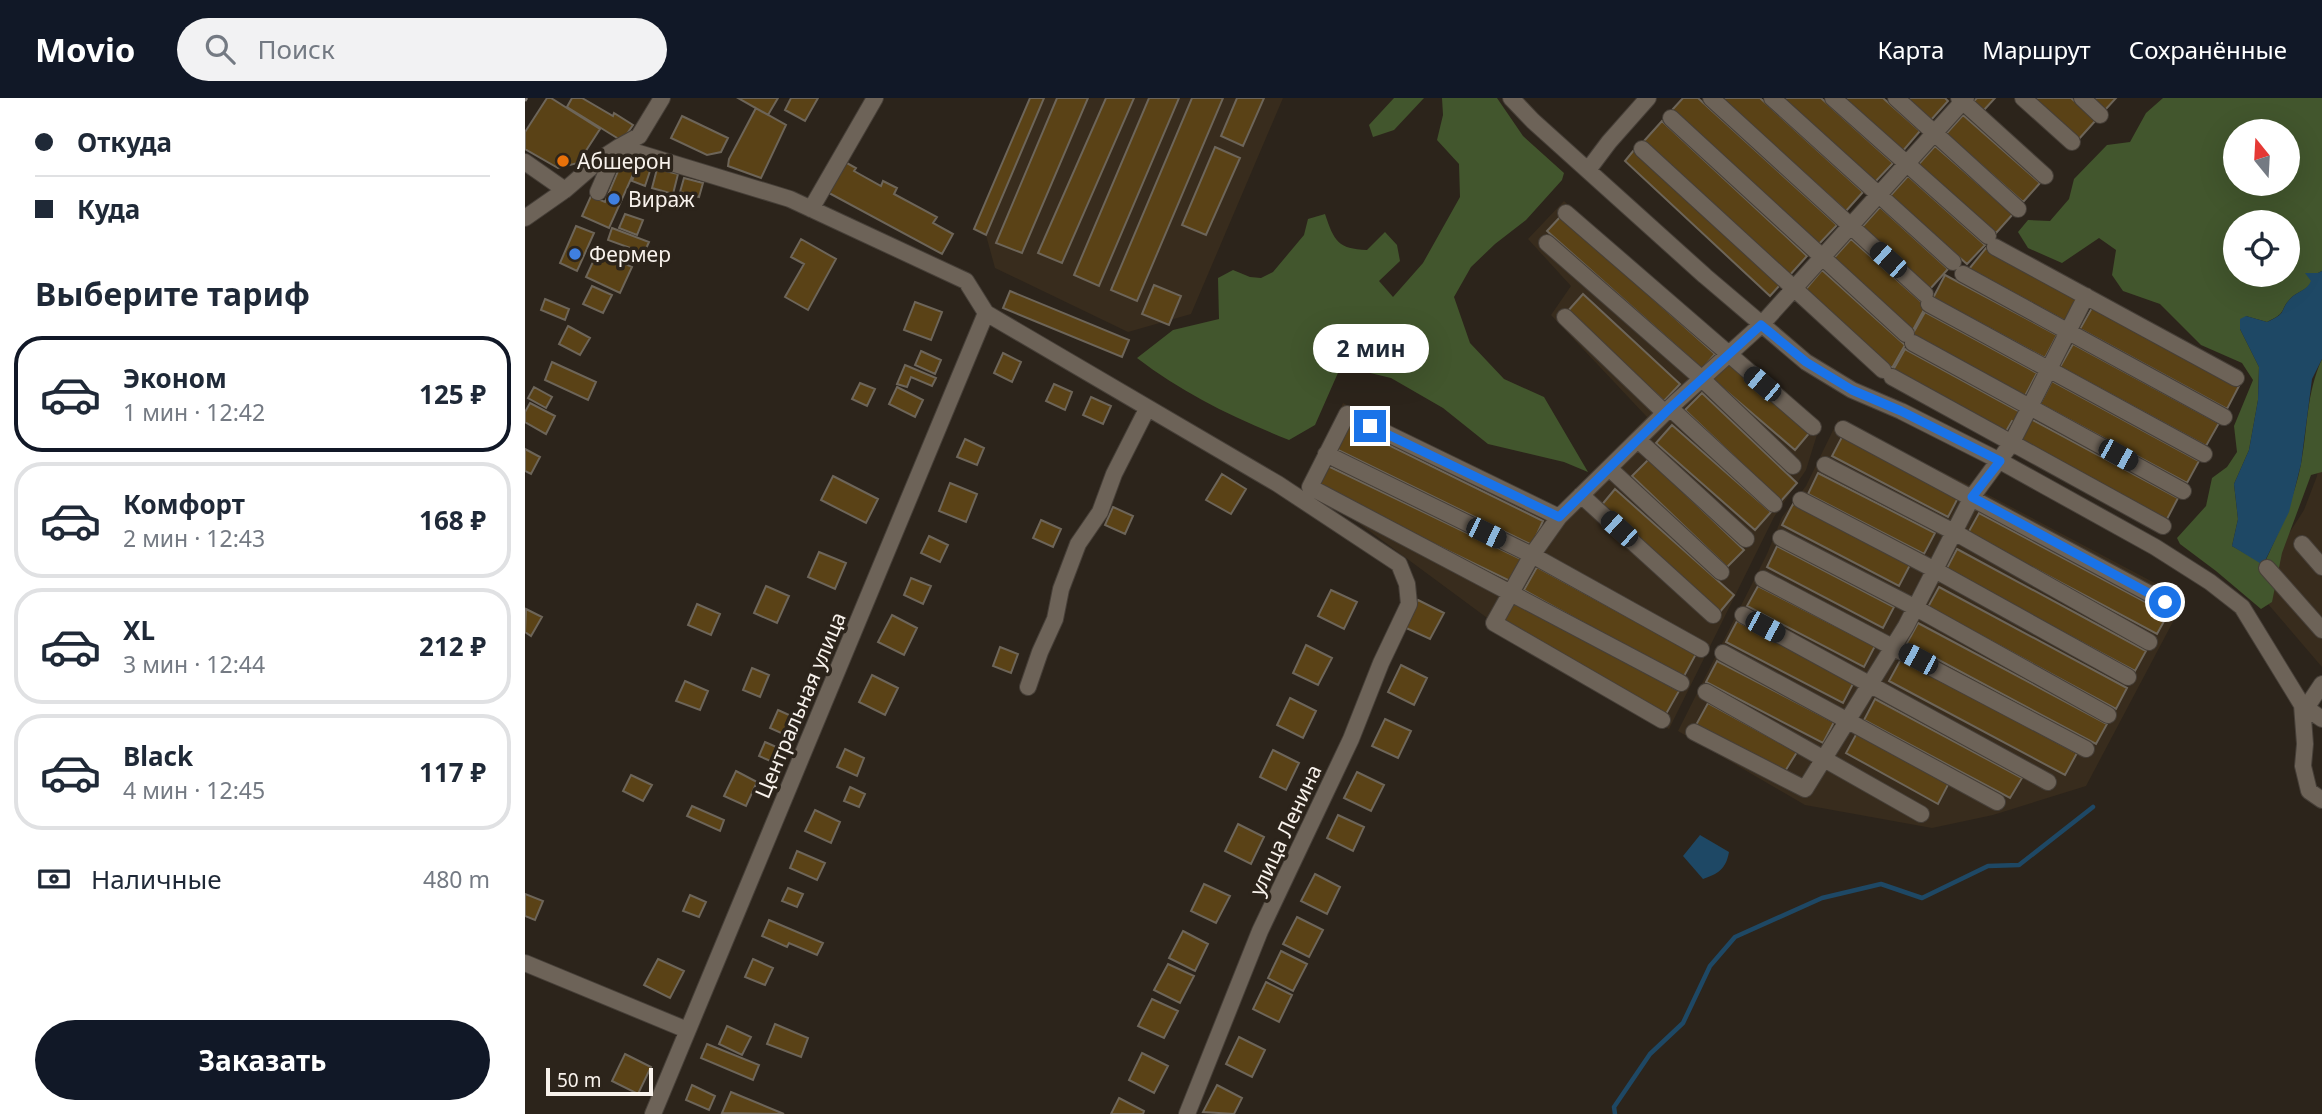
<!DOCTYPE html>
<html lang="ru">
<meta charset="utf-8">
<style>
:root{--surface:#fff;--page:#f2f2f3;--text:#1f2937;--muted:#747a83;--line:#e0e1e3;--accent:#111827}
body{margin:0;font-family:"Noto Sans",sans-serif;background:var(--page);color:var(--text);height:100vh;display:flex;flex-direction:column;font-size:26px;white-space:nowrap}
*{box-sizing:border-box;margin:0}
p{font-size:23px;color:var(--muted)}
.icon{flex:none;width:38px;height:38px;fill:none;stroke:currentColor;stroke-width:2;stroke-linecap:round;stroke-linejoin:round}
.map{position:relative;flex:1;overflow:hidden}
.side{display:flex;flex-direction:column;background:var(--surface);width:525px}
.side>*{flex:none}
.top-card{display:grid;align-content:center;height:154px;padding:0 35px;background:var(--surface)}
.needle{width:46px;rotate:342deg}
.tools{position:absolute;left:1698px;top:21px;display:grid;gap:14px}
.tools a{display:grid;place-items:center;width:77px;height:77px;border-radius:50%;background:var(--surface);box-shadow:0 7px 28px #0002;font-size:35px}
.scale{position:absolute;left:21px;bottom:18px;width:107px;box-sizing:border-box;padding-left:7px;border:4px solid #f8f2ec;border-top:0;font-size:19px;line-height:24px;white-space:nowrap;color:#f8f2ec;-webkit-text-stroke:5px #2c241b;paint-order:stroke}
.end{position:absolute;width:32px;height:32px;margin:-16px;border:9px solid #1a73e8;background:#fff;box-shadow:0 0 0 4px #fff}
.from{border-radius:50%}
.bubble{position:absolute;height:49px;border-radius:24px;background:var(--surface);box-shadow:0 7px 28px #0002;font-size:23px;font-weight:700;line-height:49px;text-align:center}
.car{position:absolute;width:21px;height:42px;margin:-21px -10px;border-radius:9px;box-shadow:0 0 5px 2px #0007;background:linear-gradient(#222 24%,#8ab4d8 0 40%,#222 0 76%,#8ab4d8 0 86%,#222 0)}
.top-card b{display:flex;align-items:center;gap:24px;height:66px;font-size:26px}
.top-card b+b{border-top:2px solid var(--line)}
.top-card i{width:18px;height:18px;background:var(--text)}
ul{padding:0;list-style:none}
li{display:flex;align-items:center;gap:21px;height:116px;margin:0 14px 10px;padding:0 21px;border:4px solid var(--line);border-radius:28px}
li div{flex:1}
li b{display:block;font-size:26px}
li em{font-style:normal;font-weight:700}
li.on{border-color:var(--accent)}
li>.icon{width:63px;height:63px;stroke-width:1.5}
h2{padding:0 35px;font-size:32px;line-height:84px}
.pay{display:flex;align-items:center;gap:18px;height:77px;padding:0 35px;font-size:26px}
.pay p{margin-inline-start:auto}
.button{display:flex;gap:14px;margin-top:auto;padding:14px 35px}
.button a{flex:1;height:80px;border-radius:42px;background:var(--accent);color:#fff;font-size:28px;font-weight:700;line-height:80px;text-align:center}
header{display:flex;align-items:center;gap:42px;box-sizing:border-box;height:98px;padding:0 35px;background:var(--accent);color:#fff}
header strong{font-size:33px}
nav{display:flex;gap:38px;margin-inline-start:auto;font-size:24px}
.search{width:490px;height:63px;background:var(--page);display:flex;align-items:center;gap:18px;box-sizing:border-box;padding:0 24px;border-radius:38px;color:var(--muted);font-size:26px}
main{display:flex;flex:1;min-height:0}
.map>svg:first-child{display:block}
.built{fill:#382c1d}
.green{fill:#42562d;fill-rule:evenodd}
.water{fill:#1e4865}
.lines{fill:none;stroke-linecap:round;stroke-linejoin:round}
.stream{stroke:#1e4865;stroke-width:4.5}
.building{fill:#5a4216;stroke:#6d6559;stroke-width:2}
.minor-casing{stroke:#463f38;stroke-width:18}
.path{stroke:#89827b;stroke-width:2.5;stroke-dasharray:5 3.5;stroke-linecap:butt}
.minor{stroke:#6d6358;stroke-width:16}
.route{stroke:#1a73e8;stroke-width:9}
.food-dot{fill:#e8710a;stroke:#2c241b;stroke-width:2.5}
.shop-dot{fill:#3f7fe0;stroke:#2c241b;stroke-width:2.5}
.labels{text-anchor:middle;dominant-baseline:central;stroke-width:7;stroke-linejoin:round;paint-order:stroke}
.poi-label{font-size:21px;fill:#f8f2ec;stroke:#2c241b;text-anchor:start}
.street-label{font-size:21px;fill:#f8f2ec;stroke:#2c241b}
</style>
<header>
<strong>Movio</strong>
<div class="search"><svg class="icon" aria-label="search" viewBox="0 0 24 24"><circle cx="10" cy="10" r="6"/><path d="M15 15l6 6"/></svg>Поиск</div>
<nav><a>Карта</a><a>Маршрут</a><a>Сохранённые</a></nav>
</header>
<main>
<section class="side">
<div class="top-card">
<b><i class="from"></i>Откуда</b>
<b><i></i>Куда</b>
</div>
<h2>Выберите тариф</h2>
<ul>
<li class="on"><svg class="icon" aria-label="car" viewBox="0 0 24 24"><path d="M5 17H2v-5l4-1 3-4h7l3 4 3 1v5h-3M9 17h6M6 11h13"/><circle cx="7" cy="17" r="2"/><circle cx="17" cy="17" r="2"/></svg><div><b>Эконом</b><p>1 мин · 12:42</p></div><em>125 ₽</em></li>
<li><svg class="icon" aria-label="car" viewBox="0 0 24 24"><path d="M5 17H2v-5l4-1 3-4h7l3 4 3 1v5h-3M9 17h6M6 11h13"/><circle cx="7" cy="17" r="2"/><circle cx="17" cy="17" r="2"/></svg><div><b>Комфорт</b><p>2 мин · 12:43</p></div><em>168 ₽</em></li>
<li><svg class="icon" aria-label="car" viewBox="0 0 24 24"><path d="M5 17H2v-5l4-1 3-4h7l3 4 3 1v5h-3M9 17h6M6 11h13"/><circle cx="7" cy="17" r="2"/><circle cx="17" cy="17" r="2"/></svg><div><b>XL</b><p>3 мин · 12:44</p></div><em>212 ₽</em></li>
<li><svg class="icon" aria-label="car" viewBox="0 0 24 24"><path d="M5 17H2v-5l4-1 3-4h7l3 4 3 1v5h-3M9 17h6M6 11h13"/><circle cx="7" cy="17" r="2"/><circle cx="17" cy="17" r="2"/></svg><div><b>Black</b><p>4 мин · 12:45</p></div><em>117 ₽</em></li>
</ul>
<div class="pay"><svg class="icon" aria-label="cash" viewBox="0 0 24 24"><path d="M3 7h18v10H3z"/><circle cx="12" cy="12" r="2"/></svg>Наличные<p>480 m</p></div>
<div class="button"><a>Заказать</a></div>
</section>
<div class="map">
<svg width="1797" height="1016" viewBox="0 0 1797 1016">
<rect width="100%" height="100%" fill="#2c241b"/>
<path class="built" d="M505,0H758L666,216L603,234L470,170L461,137L449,131Z
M1039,103L1295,327L1281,372L1249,419L1144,631L969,525L785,389L818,305L1032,410L1122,319L1026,217L1046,188L1003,141Z
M1313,322L1456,393L1660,501L1561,688L1468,717L1407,730L1280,707L1153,633L1242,456L1257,419L1281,388Z
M1797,341V569L1737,499L1754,451L1779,412L1792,378Z"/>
<path class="green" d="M869,0H899L869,32L848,39L844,27Z
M917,0H972L998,38L1039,75L1037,82L1001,122L970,146L946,169L929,199L945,245L979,281L1019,299L1063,374L1039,364L963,346L918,310L866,280L816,268L790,327L764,342C709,320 659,296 612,260L648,232L694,221L693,180L708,172L725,179L736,180L748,174L779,137L783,121L800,116C809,143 813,151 842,152L860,134L872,147L875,163L854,183L868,199L898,165L935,99L934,66L912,42L918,17Z
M1638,0H1797V173L1793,175H1781L1787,183C1782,193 1772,193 1765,201C1754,213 1763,214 1742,224L1721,218L1715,231L1734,269L1733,302L1724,352L1709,386L1713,421L1707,448L1739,466C1754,433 1769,402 1776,366C1783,329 1781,296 1797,261V374L1786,377L1757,455L1747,504L1736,511L1691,473L1655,446L1652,440L1681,408L1687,380L1702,369L1712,354L1709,328L1728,282L1717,265L1676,247L1635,206L1598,193L1587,177L1591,152L1574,140L1537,165L1503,150L1493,134L1503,122L1525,123L1544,101L1549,81L1582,47L1605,44L1621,15ZM1710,33H1762V86H1710ZM1710,124H1762V177H1710Z"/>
<path class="water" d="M1797,173V261L1787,281L1776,366L1764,414L1738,467L1707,448L1713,421L1709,386L1724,352L1733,302L1734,269L1715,231V221L1721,218L1742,224C1763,215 1754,213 1765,201C1772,193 1782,193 1786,183L1780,175H1793Z
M1175,737L1204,754C1201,771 1193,776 1178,781L1158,758Z"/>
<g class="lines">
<path class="stream" d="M1090,1016L1089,1009L1125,956L1158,925L1185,868L1210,839L1297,800L1356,786L1397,800L1463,768L1494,767L1568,709"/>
</g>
<path class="building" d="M22,0H26L75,31L53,65L33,70L0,51V34Z
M47,0H57L88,18L89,15L108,27L97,43L42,9Z
M213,0H253L243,17Z
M266,0H293L280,23L260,12Z
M505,0H519L461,137L449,131Z
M532,0H563L497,155L471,145Z
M581,0H609L537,165L513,155Z
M624,0H654L574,188L549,177Z
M667,0H698L612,203L586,192Z
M712,0H739L718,48L696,38Z
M1158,0H1173L1312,127L1294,146L1147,12Z
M1196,0H1235L1338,94L1321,113Z
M1257,0H1296L1368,65L1350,84Z
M1317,0H1358L1395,33L1377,54Z
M1382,0H1420L1423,3L1406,22Z
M1452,0H1470L1458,13L1448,4Z
M1506,0H1546L1571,22L1553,42Z
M1567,0H1591L1580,12Z
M231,10L261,27L236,80L203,68L204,61Z
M1438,17L1515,85L1498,104L1421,36Z
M157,18L203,40L196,54L182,57L146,40Z
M1137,23L1282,158L1264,178L1119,43Z
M1410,48L1488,116L1471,135L1393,67Z
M690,49L715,60L681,137L657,127Z
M1109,52L1255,187L1245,198L1100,63Z
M320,64L331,70L329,73L356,88L358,83L372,90L369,96L412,119L408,125L428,136L417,156L304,95Z
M96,66L110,72L84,130L57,118L66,98L80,104Z
M113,66L126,70L120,88L107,83Z
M132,71L153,76L148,96L127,90Z
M1383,78L1460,147L1442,166L1365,98Z
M159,80L178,85L174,99L155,94Z
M1355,109L1423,171L1405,191L1337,129Z
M100,116L118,122L112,137L94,130Z
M1036,118L1190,256L1177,271L1022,133Z
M51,128L69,135L52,173L35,165Z
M87,130L124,144L119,155L83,142Z
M276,141L311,161L283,212L260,199L279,166L266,159Z
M1326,141L1401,208L1388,232L1308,161Z
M1461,150L1553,200L1540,223L1444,171Z
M73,153L107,169L95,195L61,179Z
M1297,172L1380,247L1367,270L1280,192Z
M1420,177L1532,237L1520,260L1408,200Z
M629,187L656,198L644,227L617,216Z
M67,188L87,197L78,215L58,206Z
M485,193L604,242L597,259L478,210Z
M1058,196L1155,286L1139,303L1042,214Z
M20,201L44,211L40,222L16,212Z
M390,204L417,214L406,242L379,232Z
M1568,208L1714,288L1702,311L1555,231Z
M1400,214L1512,275L1500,298L1387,237Z
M43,228L65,240L55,257L34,246Z
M1548,246L1694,325L1681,348L1535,269Z
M1380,251L1497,315L1492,325L1487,323L1480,335L1367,274Z
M396,253L416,262L410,276L390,267Z
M478,255L496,264L487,284L469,275Z
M1202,263L1286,333L1270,352L1186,280Z
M27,264L71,284L63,302L20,282Z
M380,267L411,280L407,288L386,279L382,289L372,286Z
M1527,283L1674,363L1662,385L1515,306Z
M335,285L350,291L342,308L327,301Z
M529,286L547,294L540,312L521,303Z
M9,289L27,299L21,310L3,300Z
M372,289L398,302L390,319L364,306Z
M1177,295L1272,385L1256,403L1160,312Z
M566,299L586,308L578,326L558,317Z
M5,305L30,318L21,336L0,324V314Z
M1506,321L1653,400L1641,423L1493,344Z
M821,326L1018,423L1007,447L809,350Z
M1147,327L1246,414L1230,432L1131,345Z
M1318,337L1434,398L1423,419L1307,358Z
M440,341L459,350L452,367L432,359Z
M0,351L15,359L6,376L0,373Z
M1124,361L1219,452L1202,469L1107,378Z
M803,368L998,462L987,484L792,389Z
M1293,375L1410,435L1399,456L1283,396Z
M697,376L721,391L706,416L681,402Z
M308,378L353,401L341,425L296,402Z
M425,385L452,396L441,424L414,413Z
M1090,391L1209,497L1194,515L1075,409Z
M1268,406L1385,467L1374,488L1257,427Z
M588,409L608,418L600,436L580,427Z
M1454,415L1643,516L1632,536L1443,435Z
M516,422L536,431L528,449L508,440Z
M404,438L423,447L415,464L396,455Z
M1252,448L1369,509L1358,530L1242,469Z
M1432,451L1621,553L1610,573L1421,472Z
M294,454L321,465L310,491L283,479Z
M1012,469L1171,556L1158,580L999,492Z
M386,480L406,488L398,506L379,497Z
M241,488L264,498L252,525L229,515Z
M1233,488L1350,548L1339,569L1222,508Z
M1414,489L1602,590L1591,611L1403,509Z
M806,492L832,504L819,531L793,518Z
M988,499L1154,593L1141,616L975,523Z
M893,502L919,515L905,541L879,529Z
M172,506L195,516L186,537L163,527Z
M1,511L17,519L6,538L0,534Z
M367,517L392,530L379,557L353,544Z
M1212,523L1329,584L1318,605L1201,544Z
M1393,525L1582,626L1571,646L1382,545Z
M781,547L807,560L793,587L768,575Z
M475,549L493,556L486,575L468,568Z
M1376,561L1552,655L1540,677L1364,583Z
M1192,563L1309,624L1298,645L1181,584Z
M876,567L902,580L889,607L863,594Z
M227,570L244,577L235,599L218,592Z
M347,577L373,590L360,617L334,604Z
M160,583L183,593L175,612L151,603Z
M765,600L791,613L778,640L752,627Z
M1350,601L1497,680L1485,700L1339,622Z
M1183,605L1272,654L1259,675L1171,627Z
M253,612L273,621L265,639L245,630Z
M860,621L886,633L873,660L847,648Z
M1333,633L1425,683L1413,706L1321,655Z
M240,644L256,651L250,665L234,658Z
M320,651L339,660L332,678L312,669Z
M748,652L774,665L761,692L735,679Z
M211,673L232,684L221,708L199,698Z
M832,674L859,687L846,713L819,700Z
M106,677L127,687L118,703L98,693Z
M325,689L340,696L334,709L319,703Z
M167,708L199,722L195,733L162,718Z
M290,712L315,724L306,745L280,733Z
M813,717L839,729L828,753L802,740Z
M713,726L739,739L726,766L700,753Z
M272,753L300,765L292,782L265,770Z
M790,776L815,789L802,816L776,803Z
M679,786L705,798L691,825L666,813Z
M263,790L278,796L272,809L257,803Z
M0,796L18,803L10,822L0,818Z
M165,797L181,804L174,819L158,813Z
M772,819L798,832L784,859L758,846Z
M244,822L298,845L292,857L264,845L262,849L237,838Z
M658,833L683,846L670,873L644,860Z
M756,853L782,866L768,893L743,880Z
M133,861L159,873L145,900L119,887Z
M228,861L248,870L240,887L220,879Z
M643,866L669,878L655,905L629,892Z
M741,884L767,897L754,924L728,911Z
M627,901L653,913L639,940L613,928Z
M250,926L283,940L276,959L242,946Z
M202,928L226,939L217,957L194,946Z
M714,939L740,952L727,979L701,966Z
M182,946L234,967L228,982L176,960Z
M617,955L643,968L629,995L604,982Z
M100,956L126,969L113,996L87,983Z
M167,987L190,998L184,1012L161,1002Z
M692,987L717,1000L709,1016L678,1014Z
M206,994L259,1016L197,1015Z
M594,1000L619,1013L618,1016H586Z"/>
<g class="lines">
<defs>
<path id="minor" d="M986,0L1008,23L1180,178L1281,264L1327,292L1376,313L1475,363L1630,449L1685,484L1717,509L1777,607L1780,646L1778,668L1784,693L1797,702
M1186,0L1400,196
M1247,0L1428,164
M1308,0L1463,138
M1371,0L1493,111
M1434,0L1520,78
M1498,0L1547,44
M1557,0L1575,17
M1146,20L1381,236
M94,49L114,38L137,0
M1117,51L1358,272
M0,64L40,92
M1063,72L1084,44L1123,0
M73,94L83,71L77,60
M286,111L350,0
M1041,115L1288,329
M0,120L40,92L77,60L94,49L265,101L441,183L461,215L753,386L874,466L882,486L884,506L856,565L826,641L735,833L662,1016
M1022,145L1176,280L1268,368
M1470,149L1711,280
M1438,176L1699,319
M1404,206L1679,356
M1040,219L1140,315
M1388,245L1658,393
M1367,279L1638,428
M1145,310L1249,406
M1318,331L1640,504
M1113,342L1221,441
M801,356L1007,457L1176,551
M1300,367L1429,434L1624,544
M1084,370L1196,474
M1056,397L1188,517
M1276,402L1410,472L1603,579
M1034,419L822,316L785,389L1156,585
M1256,440L1391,510L1583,617
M1777,446L1797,469
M1742,470L1797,532
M1238,481L1561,651
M1218,517L1523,684
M1198,555L1472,704
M503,589L515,554L530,521L536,491L553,446L575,414L589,376L622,311
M1181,594L1396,716
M1777,607L1797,621
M1781,610L1797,586
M1137,622L969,525L1007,457L1034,419L1151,304L1236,227L1441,0
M1169,634L1280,691L1381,528L1447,399L1486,346L1561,198
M0,865L162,932
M128,1016L461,215"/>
</defs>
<use href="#minor" class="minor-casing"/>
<path class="path" d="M0,3L2,0"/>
<use href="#minor" class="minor"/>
</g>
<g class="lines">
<path class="route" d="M845,328L1034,419L1145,310L1236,227L1281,264L1327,292L1376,313L1475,363L1447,399L1640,504"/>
</g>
<circle class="food-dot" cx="38" cy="63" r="7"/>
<g class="shop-dot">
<circle cx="89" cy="101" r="7"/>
<circle cx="50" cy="156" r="7"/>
</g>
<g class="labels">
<g class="poi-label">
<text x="52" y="63">Абшерон</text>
<text x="103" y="101">Вираж</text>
<text x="64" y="156">Фермер</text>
</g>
<g class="street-label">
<text transform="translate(275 607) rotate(-67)">Центральная улица</text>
<text transform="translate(760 732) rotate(-65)">улица Ленина</text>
</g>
</g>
</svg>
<div class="tools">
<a><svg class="needle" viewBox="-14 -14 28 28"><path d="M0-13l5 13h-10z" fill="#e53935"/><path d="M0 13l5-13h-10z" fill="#747a83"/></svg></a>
<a><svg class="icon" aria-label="locate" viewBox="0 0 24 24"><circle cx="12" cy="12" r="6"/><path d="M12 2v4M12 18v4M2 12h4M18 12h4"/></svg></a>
</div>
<div class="scale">50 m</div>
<i class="end from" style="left:1640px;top:504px"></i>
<i class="end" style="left:845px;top:328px"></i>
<div class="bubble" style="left:788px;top:226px;width:116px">2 мин</div>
<i class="car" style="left:1363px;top:162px;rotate:312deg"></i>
<i class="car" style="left:1237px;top:286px;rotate:310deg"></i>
<i class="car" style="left:1593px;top:357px;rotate:119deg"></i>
<i class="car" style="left:1094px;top:431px;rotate:312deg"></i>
<i class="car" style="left:961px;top:435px;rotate:116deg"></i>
<i class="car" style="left:1240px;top:529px;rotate:118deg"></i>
<i class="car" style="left:1393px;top:561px;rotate:298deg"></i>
</div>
</main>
